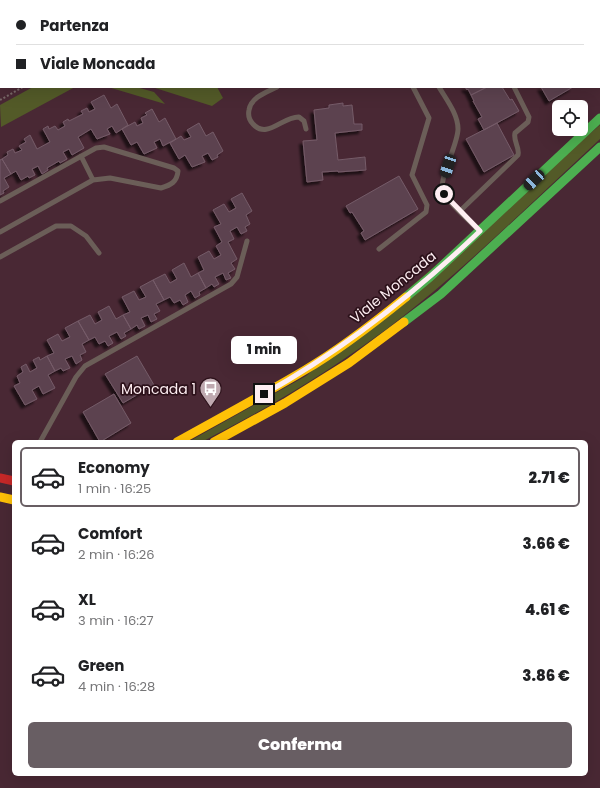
<!DOCTYPE html>
<html lang="it">
<meta charset="utf-8">
<style>
:root{--surface:#fff;--page:#f6f6f6;--text:#202124;--muted:#757577;--line:#e0e0e0;--accent:#685e63}
body{margin:0;font-family:Poppins,sans-serif;background:var(--page);color:var(--text);height:100vh;display:flex;flex-direction:column;font-size:15px;white-space:nowrap}
*{box-sizing:border-box;margin:0}
p{font-size:13px;color:var(--muted)}
.icon{flex:none;width:22px;height:22px;fill:none;stroke:currentColor;stroke-width:2;stroke-linecap:round;stroke-linejoin:round}
.map{position:relative;flex:1;overflow:hidden}
.details{position:absolute;left:12px;top:440px;width:576px;height:336px;display:flex;flex-direction:column;background:var(--surface);border-radius:6px;box-shadow:0 4px 16px #0002}
.details>*{flex:none}
.top-card{position:absolute;left:0px;top:0px;width:600px;height:88px;box-shadow:0 4px 16px #0002;display:grid;align-content:center;height:88px;padding:0 16px;background:var(--surface)}
.buttons{position:absolute;left:552px;top:100px;display:grid;gap:8px}
.buttons a{display:grid;place-items:center;width:36px;height:36px;border-radius:6px;background:var(--surface);box-shadow:0 4px 16px #0002;font-size:20px}
.end{position:absolute;width:18px;height:18px;margin:-9px;border:5px solid #feeef2;background:#111;box-shadow:0 0 0 2px #111}
.from{border-radius:50%}
.bubble{position:absolute;height:28px;border-radius:6px;background:var(--surface);box-shadow:0 4px 16px #0002;font-size:13px;font-weight:800;line-height:28px;text-align:center}
.car{position:absolute;width:12px;height:24px;margin:-12px -6px;border-radius:5px;box-shadow:0 0 3px 1px #0007;background:linear-gradient(#222 24%,#8ab4d8 0 40%,#222 0 76%,#8ab4d8 0 86%,#222 0)}
.top-card b{display:flex;align-items:center;gap:14px;height:38px;font-size:15px}
.top-card b+b{border-top:1px solid var(--line)}
.top-card i{width:10px;height:10px;background:var(--text)}
ul{padding:7px 0 0;list-style:none}
li{display:flex;align-items:center;gap:12px;height:60px;margin:0 8px 6px;padding:0 8px;border:2px solid transparent;border-radius:6px}
li div{flex:1}
li b{display:block;font-size:15px}
li em{font-style:normal;font-weight:800}
li.active{border-color:var(--accent)}
li>.icon{width:36px;height:36px;stroke-width:1.5}
.cta{display:flex;gap:8px;margin-top:auto;padding:8px 16px}
.cta a{flex:1;height:46px;border-radius:6px;background:var(--accent);color:#fff;font-size:16px;font-weight:800;line-height:46px;text-align:center}
.map>svg:first-child{display:block}
.grass{fill:#535a28}
.building{fill:#5c4350;stroke:#755b68;filter:url(#shadow)}
.lines{fill:none;stroke-linecap:round;stroke-linejoin:round}
.path{stroke:#796968;stroke-width:2;stroke-dasharray:2 2;stroke-linecap:butt}
.lane{stroke:#6b5e58;stroke-width:5}
.fast{stroke:#4caf50;stroke-width:9}
.slow{stroke:#ffc107;stroke-width:9}
.jam{stroke:#c62828;stroke-width:9}
.route{stroke:#feeef2;stroke-width:5}
.labels{text-anchor:middle;dominant-baseline:central;stroke-width:3.5;stroke-linejoin:round;paint-order:stroke}
.street-label{font-size:14px;fill:#feeef2;stroke:#2c111a}
.poi-label{font-size:14px;fill:#feeef2;stroke:#2c111a;text-anchor:end}
</style>
<div class="map">
<svg width="600" height="788" viewBox="0 0 600 788">
<defs>
<filter id="shadow"><feDropShadow dx="-3.5" dy="3.5" stdDeviation="1" flood-color="#0009"/></filter>
</defs>
<rect width="100%" height="100%" fill="#492834"/>
<path class="grass" d="M58,0H172L58,1Z
M252,0H431L252,1Z
M33,87H75L1,127L0,105Z
M108,87H136L154,92L165,104Z
M152,87H217L223,98L212,106Z
M600,125V139C531,203 463,271 388,328C354,353 318,377 282,398C256,414 229,427 202,442H188L306,376Z"/>
<path class="building" d="M0,0H24L1,1L0,13Z
M465,87H487L471,95L468,89L467,90Z
M487,87H502L510,100L512,99L519,111L484,130L478,119L482,117L473,101H474L471,95Z
M541,87H573L549,101Z
M104,95L111,108L117,104L128,125L116,133L112,126L107,129L110,134L97,139L91,129L78,137L84,148L72,155L69,149L63,152L67,159L60,163L59,161L47,168L48,170L42,174L38,166L32,169L35,175L29,178L28,176L21,180L16,171L11,174L2,159L8,155L7,152L13,149L15,153L22,150L19,146L26,142L24,139L30,135L37,149L50,142L43,129L48,126L49,129L55,126L58,130L65,126L63,122L68,119L69,121L83,114L81,111L87,108L89,112L95,109L91,102Z
M343,103V106L352,105L354,124H362V130L335,133L338,160L365,157L366,170L338,172V171L322,172L323,180L307,182L303,141L317,140L314,110L329,108V105Z
M152,109L159,122L165,118L176,139L163,146L160,139L154,142L157,148L144,154L137,142L131,145L122,129L135,122L137,126L143,123L141,118L147,115L145,113Z
M199,123L206,136L213,132L223,151L217,155L218,157L212,160L208,153L202,156L205,162L192,167L185,155L179,159L170,143L181,136L184,140L191,137L187,130Z
M497,123L514,155L484,172L466,139Z
M2,159L11,174L4,178L9,187L3,191L4,193L0,195V160Z
M399,176L418,209L365,240L361,233L364,231L352,212L350,213L346,206Z
M242,193L252,211L246,215L250,224L245,227L247,231L241,234L237,227L230,231L234,239L228,242L237,259L231,263L235,269L228,273L231,278L226,280L223,273L215,277L219,284L214,287L212,284L206,288L198,273L204,270L198,257L209,251L214,259L221,255L216,246L222,242L214,227L221,224L213,210L224,204L229,212L236,208L231,199Z
M184,263L191,277L198,273L206,288L199,292L200,295L195,298L191,291L185,295L188,302L183,305L180,300L174,303L170,297L164,300L153,280L165,274L170,283L177,279L172,270Z
M153,280L164,300L156,304L160,311L154,314L157,319L151,322L148,315L141,318L145,326L139,329L137,325L131,329L123,315L130,312L122,297L134,291L139,300L146,297L140,287Z
M109,306L116,319L123,315L131,329L124,333L126,336L121,339L117,332L109,336L113,343L108,346L105,341L99,344L95,337L89,340L78,321L90,315L95,324L102,320L98,312Z
M78,321L89,340L82,344L86,352L80,355L82,360L76,364L72,356L65,359L70,368L63,371L61,368L55,371L47,356L54,353L47,340L58,334L62,341L70,337L65,328Z
M47,356L55,371L48,375L55,388L43,394L39,386L32,390L37,399L25,405L14,386L20,383L17,376L23,372L21,367L26,364L30,372L37,368L33,360L39,357L40,360Z
M137,356L154,385L123,403L105,374Z
M114,394L131,423L100,442L83,412Z"/>
<g class="lines">
<path class="path" d="M212,0L215,1
M234,1L235,0
M0,100L23,87"/>
<path class="lane" d="M40,0V1
M0,33L1,32
M599,49L600,50
M277,87C267,92 251,97 249,110C248,115 249,120 253,124C267,140 283,116 299,117L304,121L306,129
M439,87C446,99 458,114 458,129C458,145 438,179 443,192C448,203 470,221 479,231
M81,156L93,180
M0,201L96,148L104,147L174,168L178,171C177,182 171,185 161,188L110,178L93,180L0,232
M460,211L518,155C520,147 513,142 515,133L528,122L529,117L514,87
M379,249L426,212L427,205L412,175L429,118L413,87
M0,257L56,226H71L86,236L99,253
M40,442L76,377L85,366L231,284L237,277L247,241"/>
<path class="fast" d="M406,297L430,277L600,118
M404,322L441,294L600,147"/>
<path class="slow" d="M177,442C220,418 263,395 305,370C341,349 374,323 406,297
M214,442L285,403L349,363L404,322
M0,497L14,500"/>
<path class="jam" d="M0,478L14,481"/>
</g>
<g class="lines">
<path class="route" d="M264,394C343,350 414,294 480,231L444,194"/>
</g>
<defs>
<symbol id="bus-pin" viewBox="-11 -11 22 30"><path d="M0 17L-7.5 6A9.5 9.5 0 1 1 7.5 6Z" fill="#bfa9b0" stroke="#2c111a"/><path d="M-5-6H5V4H4V6H2V4H-2V6H-4V4H-5ZM-3.5-4V0h7V-4ZM-3.5 1.2v1.5H-2V1.2ZM2 1.2v1.5H3.5V1.2Z" fill="#fff"/></symbol>
</defs>
<g fill-rule="evenodd">
<use href="#bus-pin" x="198" y="376" width="25" height="34"/>
</g>
<g class="labels">
<g class="street-label">
<text transform="translate(393 287) rotate(-39)">Viale Moncada</text>
</g>
<g class="poi-label">
<text x="196" y="389">Moncada 1</text>
</g>
</g>
</svg>
<div class="buttons">
<a><svg class="icon" aria-label="locate" viewBox="0 0 24 24"><circle cx="12" cy="12" r="6"/><path d="M12 2v4M12 18v4M2 12h4M18 12h4"/></svg></a>
</div>
<i class="end from" style="left:444px;top:194px"></i>
<i class="end" style="left:264px;top:394px"></i>
<div class="bubble" style="left:231px;top:336px;width:66px">1 min</div>
<i class="car" style="left:448px;top:166px;rotate:198deg"></i>
<i class="car" style="left:534px;top:180px;rotate:227deg"></i>
<div class="top-card">
<b><i class="from"></i>Partenza</b>
<b><i></i>Viale Moncada</b>
</div>
<section class="details">
<ul>
<li class="active"><svg class="icon" aria-label="car" viewBox="0 0 24 24"><path d="M5 17H2v-5l4-1 3-4h7l3 4 3 1v5h-3M9 17h6M6 11h13"/><circle cx="7" cy="17" r="2"/><circle cx="17" cy="17" r="2"/></svg><div><b>Economy</b><p>1 min · 16:25</p></div><em>2.71 €</em></li>
<li><svg class="icon" aria-label="car" viewBox="0 0 24 24"><path d="M5 17H2v-5l4-1 3-4h7l3 4 3 1v5h-3M9 17h6M6 11h13"/><circle cx="7" cy="17" r="2"/><circle cx="17" cy="17" r="2"/></svg><div><b>Comfort</b><p>2 min · 16:26</p></div><em>3.66 €</em></li>
<li><svg class="icon" aria-label="car" viewBox="0 0 24 24"><path d="M5 17H2v-5l4-1 3-4h7l3 4 3 1v5h-3M9 17h6M6 11h13"/><circle cx="7" cy="17" r="2"/><circle cx="17" cy="17" r="2"/></svg><div><b>XL</b><p>3 min · 16:27</p></div><em>4.61 €</em></li>
<li><svg class="icon" aria-label="car" viewBox="0 0 24 24"><path d="M5 17H2v-5l4-1 3-4h7l3 4 3 1v5h-3M9 17h6M6 11h13"/><circle cx="7" cy="17" r="2"/><circle cx="17" cy="17" r="2"/></svg><div><b>Green</b><p>4 min · 16:28</p></div><em>3.86 €</em></li>
</ul>
<div class="cta"><a>Conferma</a></div>
</section>
</div>
